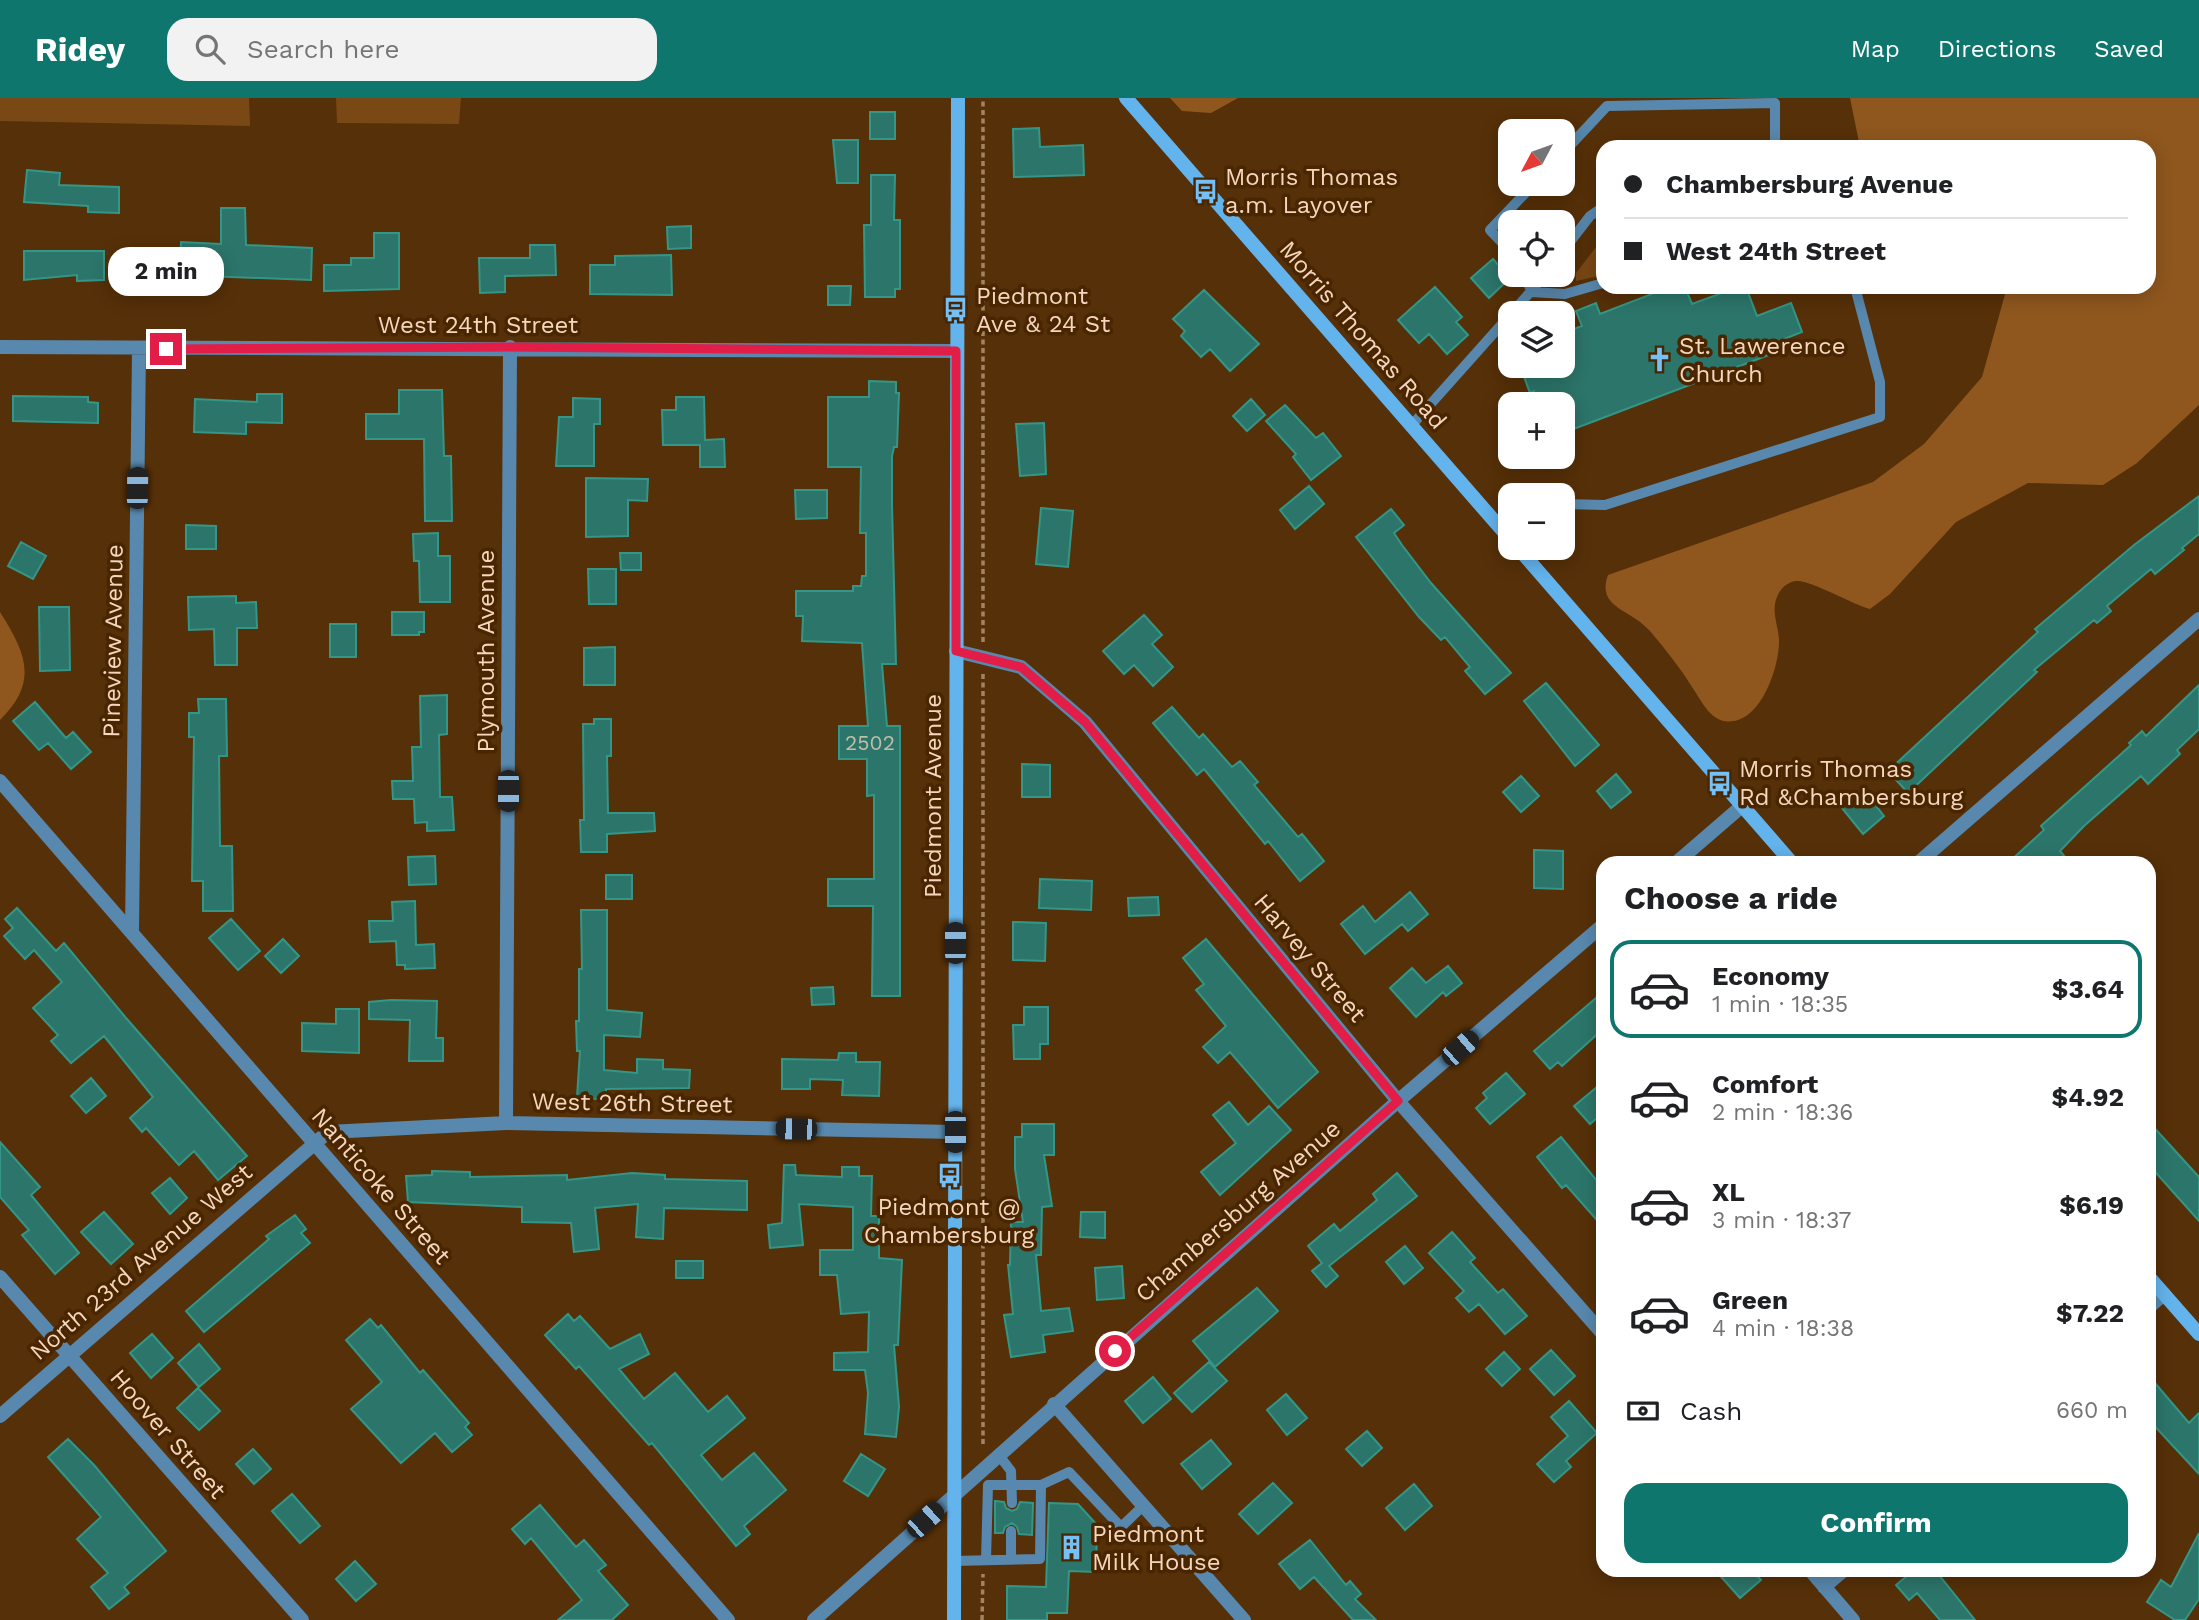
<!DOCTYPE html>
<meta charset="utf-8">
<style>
:root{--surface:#fff;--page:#f2f2f2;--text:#202124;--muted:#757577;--line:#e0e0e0;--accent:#0f766e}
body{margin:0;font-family:"Work Sans",sans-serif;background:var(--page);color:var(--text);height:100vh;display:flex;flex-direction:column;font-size:26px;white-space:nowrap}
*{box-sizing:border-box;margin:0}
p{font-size:23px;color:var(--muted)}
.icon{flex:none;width:38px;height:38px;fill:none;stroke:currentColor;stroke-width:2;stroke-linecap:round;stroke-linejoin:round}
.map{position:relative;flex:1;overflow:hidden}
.details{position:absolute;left:1596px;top:758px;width:560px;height:721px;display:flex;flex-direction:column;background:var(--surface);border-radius:21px;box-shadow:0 4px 18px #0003}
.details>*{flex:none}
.banner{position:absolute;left:1596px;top:42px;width:560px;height:154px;border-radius:21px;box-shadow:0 4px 18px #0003;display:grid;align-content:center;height:154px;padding:0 28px;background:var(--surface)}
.needle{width:46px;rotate:229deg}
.fabs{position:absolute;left:1498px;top:21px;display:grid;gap:14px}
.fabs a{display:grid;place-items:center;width:77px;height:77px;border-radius:14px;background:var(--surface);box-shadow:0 4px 18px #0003;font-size:35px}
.end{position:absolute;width:32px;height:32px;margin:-16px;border:9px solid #e11d48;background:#fff;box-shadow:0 0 0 4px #fff}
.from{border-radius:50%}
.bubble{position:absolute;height:49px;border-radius:21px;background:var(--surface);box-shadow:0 4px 18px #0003;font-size:23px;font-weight:700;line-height:49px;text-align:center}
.car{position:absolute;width:21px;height:42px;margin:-21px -10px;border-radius:9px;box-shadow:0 0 5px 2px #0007;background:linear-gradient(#222 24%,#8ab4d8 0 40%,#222 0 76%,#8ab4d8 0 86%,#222 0)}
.banner b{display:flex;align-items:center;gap:24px;height:66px;font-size:26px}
.banner b+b{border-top:2px solid var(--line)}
.banner i{width:18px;height:18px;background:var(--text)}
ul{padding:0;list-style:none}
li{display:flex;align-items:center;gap:21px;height:98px;margin:0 14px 10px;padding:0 14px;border:4px solid transparent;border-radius:21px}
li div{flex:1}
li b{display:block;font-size:26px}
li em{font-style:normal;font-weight:700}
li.current{border-color:var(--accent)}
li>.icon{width:63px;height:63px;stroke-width:1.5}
h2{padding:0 28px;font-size:32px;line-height:84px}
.pay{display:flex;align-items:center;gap:18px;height:77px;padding:0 28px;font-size:26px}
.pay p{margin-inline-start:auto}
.button{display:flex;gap:14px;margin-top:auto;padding:14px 28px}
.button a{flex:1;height:80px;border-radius:21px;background:var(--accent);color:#fff;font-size:28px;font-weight:700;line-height:80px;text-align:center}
header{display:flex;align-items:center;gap:42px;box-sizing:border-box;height:98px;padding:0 35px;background:var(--accent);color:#fff}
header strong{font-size:33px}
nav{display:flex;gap:38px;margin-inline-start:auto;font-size:24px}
.search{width:490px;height:63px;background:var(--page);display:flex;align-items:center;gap:18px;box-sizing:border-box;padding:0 24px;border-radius:21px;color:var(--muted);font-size:26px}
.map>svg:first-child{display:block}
.green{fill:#7a4815}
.forest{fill:#8f571e}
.building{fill:#2c756a;stroke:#339687;stroke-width:2}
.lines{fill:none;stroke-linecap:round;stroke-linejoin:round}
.path{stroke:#a48362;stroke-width:3.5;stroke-dasharray:5 3.5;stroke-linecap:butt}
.service{stroke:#5888ad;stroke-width:10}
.minor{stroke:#5888ad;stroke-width:14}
.tertiary{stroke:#5888ad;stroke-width:14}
.secondary{stroke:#63b3ed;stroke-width:14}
.route{stroke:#e11d48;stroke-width:9}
.labels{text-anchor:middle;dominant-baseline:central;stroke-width:7;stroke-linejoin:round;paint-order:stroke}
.number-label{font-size:21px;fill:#c1bea8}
.poi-label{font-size:24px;fill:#f3d6bd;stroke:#4a2600;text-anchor:start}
.street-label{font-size:24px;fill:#f3d6bd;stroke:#4a2600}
</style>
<header>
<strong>Ridey</strong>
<div class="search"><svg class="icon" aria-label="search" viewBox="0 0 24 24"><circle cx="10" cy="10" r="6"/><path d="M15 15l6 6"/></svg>Search here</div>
<nav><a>Map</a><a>Directions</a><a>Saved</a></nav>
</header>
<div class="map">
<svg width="2199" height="1522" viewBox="0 0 2199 1522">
<rect width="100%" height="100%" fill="#563008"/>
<path class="green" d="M0,0H249L250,28L0,23Z
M336,0H461L459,26L337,25Z
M1603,140V177L1576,183V175Z"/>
<path class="forest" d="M1170,0H1238L1211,15L1182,13Z
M1850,0H2199V307L2137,365L2103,387L2028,385L1956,424L1890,496L1870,511C1852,506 1809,481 1796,483C1787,484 1780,491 1777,499C1771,513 1778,527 1779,541C1780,566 1764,614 1738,622C1714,629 1705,609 1694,592C1681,571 1666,552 1650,533C1631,511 1596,510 1608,477L1873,384L1924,346L1982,279L2007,189H2149V49H1860Z
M0,514C26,555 39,584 0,622Z"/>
<path class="building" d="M870,14H895V41H870Z
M1039,30L1040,49L1083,47L1084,77L1014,79L1013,31Z
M833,42H858V85H837Z
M27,72L60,75L59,87L119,89V115L88,114V108L24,104Z
M871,77H895L894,122H900V191H895V199H865L864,127H871Z
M221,110H245L246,147L312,150L311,182L180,177L181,144L221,146Z
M691,128V150L668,151L667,129Z
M374,135H399V191L324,193V167H351V160H374Z
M530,147H555L556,177L505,178V194L480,195L479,160H530Z
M24,153H104V182L77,183V177L24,182Z
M671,157L672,197L590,196V167H615V158Z
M1493,161L1510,180L1489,200L1471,180Z
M828,188H851L850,207H828Z
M1435,189L1462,219L1456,224L1468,237L1447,256L1429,236L1419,245L1398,222Z
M1650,189H1685L1692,206L1738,189H1746L1757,218L1791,205L1802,234L1766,248L1769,257L1563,335V306H1539L1534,293L1530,295L1520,268H1563V235L1582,228L1576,213L1596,205L1600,216L1652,196Z
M1204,192L1259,246L1230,273L1210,251L1201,259L1181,238L1185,233L1173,221Z
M869,283L896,284V295H899L897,349H894L892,358V407L896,566H882L887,628H900V898H872L873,808H828V781H874V697L867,698V661H839V628H868L862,545L802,543L803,518H796V493H853V488H861L862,478H866V435H860L861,369H828V299H869Z
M399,292H442L444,358H451L452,423H425L424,341H366V316H399Z
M257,296H282V325L246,324V336L194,334L195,301L257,304Z
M13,298L88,299V304L98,305V325L13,323Z
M676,299H704L705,342L724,341L725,369H700V347H663L662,312H676Z
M573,300L600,301V326H594V368H556L559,319H573Z
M1251,301L1265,317L1247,333L1233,318Z
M1285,307L1316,340L1323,335L1341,358L1311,382L1293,359L1296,356L1266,323Z
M1044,325L1046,376L1020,378L1016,326Z
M586,380L648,381L647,403L628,402V438L586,439Z
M1309,388L1324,406L1295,431L1280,412Z
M795,392H827V420L796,421Z
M2199,398V436L2182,450L2184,452L2155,476L2151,471L2107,508L2111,513L2097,525L2094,522L2034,572L2037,574L1908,695L1888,673L2038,534L2035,531L2134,447Z
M1041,410L1073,413L1068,469L1036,466Z
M1391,411L1404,427L1394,435L1402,447L1431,485L1511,575L1485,596L1465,573L1470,569L1445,539L1441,542L1419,519L1356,439Z
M186,427L216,428V451H186Z
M438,435V458H450V504H420L419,463H414L413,436Z
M21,444L46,458L33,481L8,468Z
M620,455H641V472H621Z
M588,471H616V506H589Z
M236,498V505L256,504L257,530H237V567H215L214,531L189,532L188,499Z
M39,509H69L70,572L40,573Z
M392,514H424V534H419V537H392Z
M1144,517L1162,537L1152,546L1173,569L1153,588L1134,567L1124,576L1103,553Z
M330,526H356V559H330Z
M615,549V587H584V550Z
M1546,585L1599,647L1575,668L1524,603Z
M2199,587V631L2177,652L2180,656L2148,686L2141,678L2084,728L2060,753L2070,765H2008L2044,732L2041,728L2131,647L2129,645L2142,633L2146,638Z
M447,597V636L439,637L440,699H452L454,732L427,733V724L415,725L414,701H393L392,683H413L412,649H421L420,598Z
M198,601H226L227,658H219L220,748H232L233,813H203V783H192L194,639H189V615H199Z
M35,604L66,640L73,634L91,654L71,671L48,645L39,652L13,623Z
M1172,609L1199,640L1203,636L1232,669L1240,663L1258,684L1254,687L1298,739L1302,736L1324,763L1300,783L1268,743L1265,746L1204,671L1197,677L1153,625Z
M594,621H611V658H607L608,715H654L655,733L607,736V754H581L580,722H584L583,626H594Z
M1022,666L1050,667V699H1022Z
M1616,676L1631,694L1611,710L1597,693Z
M1521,678L1539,698L1521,714L1503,694Z
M1863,691L1884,718L1863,736L1841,709Z
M1534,752L1563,753V791L1534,790Z
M435,758L436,786L409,787L408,759Z
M606,777H632V801H606Z
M1040,781L1092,783L1091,812L1039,810Z
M1410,794L1428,816L1408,833L1402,826L1365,856L1341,826L1363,808L1375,824Z
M1158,799L1159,817L1129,818L1128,800Z
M415,803L416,847L434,846L435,870L405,871V867H397L396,843L370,844L369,823H393L392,804Z
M17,810L56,853L64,845L126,920L247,1058L218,1082L194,1053L179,1067L146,1030L142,1034L130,1020L153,999L104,938L71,965L51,943L58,937L33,910L62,884L34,852L25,861L4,838L13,830L5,821Z
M581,812H607V912L642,915L640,939L604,937V972L637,975V961L663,962V971L690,972L689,990L606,991V1002L577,999L580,953H577L576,923H579V871H582Z
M231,821L260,853L238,872L209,840Z
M1013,824L1046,825L1045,863L1013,862Z
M283,841L299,858L281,875L265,858Z
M1206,841L1318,974L1278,1010L1230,954L1218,965L1203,949L1226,928L1196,892L1204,886L1183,860Z
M1448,868L1462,885L1446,898L1443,894L1416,919L1390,890L1412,870L1426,885Z
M833,889L834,906L812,907L811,890Z
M1603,894V931L1562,968L1558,964L1550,971L1534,953Z
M391,902L437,903L436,940H443V963H409L410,922L369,921V904Z
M1024,909H1048V946H1040V961H1014L1013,927H1024Z
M336,911H359V955L302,953V925L336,926Z
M839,955H856V964H880L879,998L842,997L843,982L810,981V991H782V961L838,962Z
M1506,975L1525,996L1490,1026L1476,1010L1487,1000L1483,995Z
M91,980L106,998L86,1015L71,998Z
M1603,984V1015L1590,1026L1574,1008Z
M1229,1004L1248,1027L1269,1008L1291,1032L1220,1097L1201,1074L1236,1045L1213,1017Z
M2149,1024L2199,1079V1123L2149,1067Z
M1022,1026H1054V1057H1044L1052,1108L1042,1109L1041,1157H1036L1041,1213L1069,1210L1073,1233L1043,1237L1045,1254L1011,1259L1004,1217L1013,1216L1008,1167H1010L1011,1124H1023L1015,1071V1039H1022Z
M1561,1039L1603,1090V1129L1566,1087L1562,1090L1537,1059Z
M0,1044L40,1089L31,1097L79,1155L55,1176L22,1137L29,1132L0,1099Z
M784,1067H795L796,1077L842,1079V1069H859V1078H872L871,1118H879V1160L902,1162L898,1247H894L899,1309L896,1339L865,1336L868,1295L865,1272H834V1255L868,1254L869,1214L841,1216L837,1177H820V1152H853V1109L799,1106L803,1147L770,1150L768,1127L782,1125Z
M432,1073L470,1074V1079L567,1077V1082L632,1075L665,1077V1081L747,1083V1112L664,1110L663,1141L636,1139L638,1106L595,1110L599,1151L574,1154L571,1125L522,1124V1109L408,1104L406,1078L432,1077Z
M1397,1075L1417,1098L1329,1168L1338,1178L1326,1189L1312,1173L1322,1165L1308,1148L1334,1126L1340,1133L1377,1102L1373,1096Z
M170,1080L187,1100L170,1116L152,1095Z
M104,1114L133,1146L111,1166L81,1134Z
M1081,1114H1105V1140L1080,1139Z
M295,1117L306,1131L301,1135L310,1145L204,1234L186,1213L269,1141L266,1138Z
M1452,1134L1475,1160L1470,1164L1498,1195L1503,1191L1527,1218L1505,1236L1479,1206L1469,1214L1456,1200L1464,1193L1429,1155Z
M1405,1148L1423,1170L1404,1186L1386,1164Z
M676,1163H703V1180H676Z
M1122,1168L1124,1200L1097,1202L1095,1170Z
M1257,1190L1278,1213L1215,1269L1193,1243Z
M568,1216L574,1223L580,1218L610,1251L640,1236L649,1256L619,1271L644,1301L675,1275L708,1314L727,1298L745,1320L701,1357L722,1382L754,1355L786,1392L744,1428L750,1436L736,1448L652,1345L649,1347L579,1268L576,1271L545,1237Z
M370,1221L378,1230L381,1227L420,1275L423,1272L469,1325L465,1329L472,1337L452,1354L435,1335L401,1365L351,1311L382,1284L346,1242Z
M152,1236L173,1260L151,1280L130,1255Z
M199,1246L220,1271L199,1289L178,1265Z
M1551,1252L1575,1278L1554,1297L1530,1271Z
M1504,1254L1520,1271L1502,1288L1486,1271Z
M1209,1264L1227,1283L1192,1314L1174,1295Z
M2149,1278L2189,1325L2199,1315V1376L2149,1322Z
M1153,1279L1171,1301L1143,1325L1125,1303Z
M198,1290L220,1313L199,1332L177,1310Z
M1286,1296L1307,1320L1287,1337L1267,1312Z
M1569,1303L1597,1335L1566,1363L1571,1369L1554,1384L1537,1366L1568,1338L1551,1319Z
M1367,1333L1382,1350L1362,1368L1346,1351Z
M68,1341L94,1367L166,1453L124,1489L129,1495L109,1511L91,1489L108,1475L77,1441L101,1419L48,1359Z
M1211,1342L1231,1366L1202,1391L1181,1366Z
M253,1351L271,1371L254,1386L236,1366Z
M861,1356L885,1371L868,1398L844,1383Z
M1273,1385L1292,1405L1258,1436L1239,1416Z
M1414,1386L1432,1408L1405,1432L1386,1410Z
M292,1396L320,1428L300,1445L272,1413Z
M995,1403L1004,1404L1006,1410L1012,1413L1017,1411L1020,1404L1033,1405L1032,1437L1019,1436L1017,1429L1012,1425L1005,1429L1003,1435H995Z
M1049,1405L1078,1406L1097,1427L1096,1474L1069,1473L1067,1515H1047V1522H1007V1488L1046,1489Z
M540,1407L576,1449L584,1442L606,1467L598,1473L628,1507L612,1522H558L582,1502L531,1440L525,1446L512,1431Z
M2199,1435V1501L2185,1522H2175L2147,1504L2161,1482L2171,1489Z
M1310,1442L1346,1487L1350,1483L1361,1496L1355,1501L1376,1522H1353L1314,1479L1300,1491L1279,1466Z
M355,1463L376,1486L356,1503L336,1481Z
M1715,1472H1752L1761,1482L1740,1500Z
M1914,1472H1935L1975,1522H1940L1917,1495L1909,1502L1896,1487Z"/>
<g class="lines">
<path class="path" d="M983,544V0
M983,576V1349
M982,1522L983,1476"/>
<path class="service" d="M1563,55L1607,8L1775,5V49
M1510,153L1490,132L1534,86
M1563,153L1590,118L1603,109
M1524,177L1532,194L1565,196L1603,185
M1512,215L1545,177
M1411,328L1510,217
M1563,406L1605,407L1880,319V284L1855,189
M998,1356L1011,1373L1012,1405
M986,1462L988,1387H1041L1069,1374L1121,1429L1144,1407
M1011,1462V1433
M954,1463L1040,1461L1041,1387"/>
<path class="minor" d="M0,249L956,253
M956,553L1021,569L1085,624L1398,1003L1603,1236
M0,683L728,1522
M1918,765L2199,521
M132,834L139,251
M506,1025L510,249
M0,1179L302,1522
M2149,1209L2164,1196
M1054,1306L1244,1522
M0,1318L328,1034L506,1025L955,1034
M1810,1472L1853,1522
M1824,1489L1844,1472"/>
<path class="tertiary" d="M1676,765L1742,708
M814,1522L1398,1003L1603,827"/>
<path class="secondary" d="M1126,0L1510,441
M1518,450L1792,765
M2149,1179L2199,1236
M954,1522L958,0"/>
</g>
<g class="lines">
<path class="route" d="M166,251L510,249L956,253V553L1021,569L1085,624L1398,1003L1115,1253"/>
</g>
<defs>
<symbol id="bus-bare" viewBox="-9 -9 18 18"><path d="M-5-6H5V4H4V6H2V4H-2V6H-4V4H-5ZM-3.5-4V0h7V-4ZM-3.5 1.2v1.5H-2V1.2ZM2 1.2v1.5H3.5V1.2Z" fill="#75c0f6" stroke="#4a2600" stroke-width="2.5" paint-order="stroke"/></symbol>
<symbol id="church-bare" viewBox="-9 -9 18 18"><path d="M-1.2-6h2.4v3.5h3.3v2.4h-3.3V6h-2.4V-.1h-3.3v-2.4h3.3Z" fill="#75c0f6" stroke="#4a2600" stroke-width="2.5" paint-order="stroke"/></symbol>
<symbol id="building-bare" viewBox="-9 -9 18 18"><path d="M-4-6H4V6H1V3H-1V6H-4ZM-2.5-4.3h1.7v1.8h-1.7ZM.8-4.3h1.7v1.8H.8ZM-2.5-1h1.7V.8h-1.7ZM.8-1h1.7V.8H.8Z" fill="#75c0f6" stroke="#4a2600" stroke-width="2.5" paint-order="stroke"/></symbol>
</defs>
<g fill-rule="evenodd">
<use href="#bus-bare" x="1188" y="76" width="35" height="35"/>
<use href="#bus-bare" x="938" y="194" width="35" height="35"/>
<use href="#church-bare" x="1642" y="244" width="35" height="35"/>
<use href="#bus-bare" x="1702" y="668" width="35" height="35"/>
<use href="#bus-bare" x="932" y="1060" width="35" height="35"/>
<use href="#building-bare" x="1054" y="1432" width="35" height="35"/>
</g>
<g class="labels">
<g class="number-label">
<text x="870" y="644">2502</text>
</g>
<g class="poi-label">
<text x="1225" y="79">Morris Thomas<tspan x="1225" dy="28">a.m. Layover</tspan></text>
<text x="976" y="198">Piedmont<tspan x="976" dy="28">Ave &amp; 24 St</tspan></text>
<text x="1679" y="248">St. Lawerence<tspan x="1679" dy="28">Church</tspan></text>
<text x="1739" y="671">Morris Thomas<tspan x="1739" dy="28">Rd &amp;Chambersburg</tspan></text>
<text x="949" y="1109" text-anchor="middle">Piedmont @<tspan x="949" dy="28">Chambersburg</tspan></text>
<text x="1092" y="1436">Piedmont<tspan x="1092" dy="28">Milk House</tspan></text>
</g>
<g class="street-label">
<text x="478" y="227">West 24th Street</text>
<text transform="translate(1363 237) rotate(49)">Morris Thomas Road</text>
<text transform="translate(113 543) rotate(-89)">Pineview Avenue</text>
<text transform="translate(486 553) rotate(-90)">Plymouth Avenue</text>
<text transform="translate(933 698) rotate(-90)">Piedmont Avenue</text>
<text transform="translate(1310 860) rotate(50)">Harvey Street</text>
<text transform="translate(632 1005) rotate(1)">West 26th Street</text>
<text transform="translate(381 1088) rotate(49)">Nanticoke Street</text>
<text transform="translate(1238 1113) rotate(-41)">Chambersburg Avenue</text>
<text transform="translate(141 1164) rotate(-41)">North 23rd Avenue West</text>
<text transform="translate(168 1336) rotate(49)">Hoover Street</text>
</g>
</g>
</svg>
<div class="fabs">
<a><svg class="needle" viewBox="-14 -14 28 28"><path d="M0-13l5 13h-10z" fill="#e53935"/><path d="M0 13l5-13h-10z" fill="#757577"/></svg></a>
<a><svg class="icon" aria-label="locate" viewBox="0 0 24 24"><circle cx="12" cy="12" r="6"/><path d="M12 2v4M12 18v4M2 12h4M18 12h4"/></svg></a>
<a><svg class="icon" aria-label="layers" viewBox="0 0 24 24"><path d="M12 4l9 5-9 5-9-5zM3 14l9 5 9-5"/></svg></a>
<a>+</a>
<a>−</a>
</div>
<i class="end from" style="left:1115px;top:1253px"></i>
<i class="end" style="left:166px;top:251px"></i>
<div class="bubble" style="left:108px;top:149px;width:116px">2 min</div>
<i class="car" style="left:137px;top:390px;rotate:1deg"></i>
<i class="car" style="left:508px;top:693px;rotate:180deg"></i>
<i class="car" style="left:955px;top:845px;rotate:0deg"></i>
<i class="car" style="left:1460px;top:950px;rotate:49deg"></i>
<i class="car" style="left:796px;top:1031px;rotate:271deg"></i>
<i class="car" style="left:955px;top:1034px;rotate:180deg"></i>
<i class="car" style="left:925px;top:1422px;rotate:48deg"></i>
<div class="banner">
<b><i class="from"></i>Chambersburg Avenue</b>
<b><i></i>West 24th Street</b>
</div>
<section class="details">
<h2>Choose a ride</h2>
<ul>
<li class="current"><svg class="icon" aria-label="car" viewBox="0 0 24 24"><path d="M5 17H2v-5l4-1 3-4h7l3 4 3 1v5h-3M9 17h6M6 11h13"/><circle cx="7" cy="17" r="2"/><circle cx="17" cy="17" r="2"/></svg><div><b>Economy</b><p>1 min · 18:35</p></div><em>$3.64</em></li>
<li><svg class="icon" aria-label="car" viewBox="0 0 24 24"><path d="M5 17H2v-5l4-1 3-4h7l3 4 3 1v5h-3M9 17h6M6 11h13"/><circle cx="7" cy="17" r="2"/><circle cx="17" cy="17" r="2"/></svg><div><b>Comfort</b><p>2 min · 18:36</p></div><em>$4.92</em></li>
<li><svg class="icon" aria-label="car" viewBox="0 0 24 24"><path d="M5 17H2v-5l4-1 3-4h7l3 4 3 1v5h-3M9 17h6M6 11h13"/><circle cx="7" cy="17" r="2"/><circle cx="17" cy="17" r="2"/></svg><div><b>XL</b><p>3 min · 18:37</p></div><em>$6.19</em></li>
<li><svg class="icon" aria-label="car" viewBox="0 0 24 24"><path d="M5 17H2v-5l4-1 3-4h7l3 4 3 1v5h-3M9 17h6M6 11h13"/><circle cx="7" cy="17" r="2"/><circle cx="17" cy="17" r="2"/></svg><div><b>Green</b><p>4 min · 18:38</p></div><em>$7.22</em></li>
</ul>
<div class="pay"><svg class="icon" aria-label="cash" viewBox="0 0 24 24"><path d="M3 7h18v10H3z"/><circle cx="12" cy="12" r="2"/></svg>Cash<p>660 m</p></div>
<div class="button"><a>Confirm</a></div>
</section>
</div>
